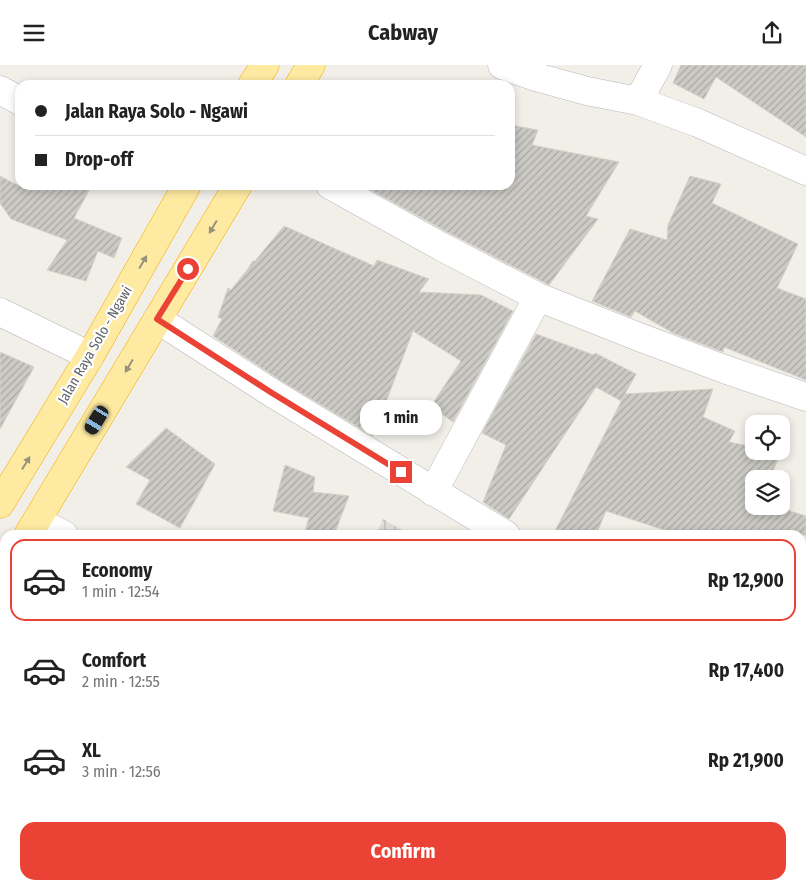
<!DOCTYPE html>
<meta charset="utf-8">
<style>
:root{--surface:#fff;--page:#f6f6f6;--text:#222;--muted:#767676;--line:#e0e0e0;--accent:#ea4335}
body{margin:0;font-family:"Fira Sans Condensed",sans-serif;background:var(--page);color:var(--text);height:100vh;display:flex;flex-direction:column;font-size:19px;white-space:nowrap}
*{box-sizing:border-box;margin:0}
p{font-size:16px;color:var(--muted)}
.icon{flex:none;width:28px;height:28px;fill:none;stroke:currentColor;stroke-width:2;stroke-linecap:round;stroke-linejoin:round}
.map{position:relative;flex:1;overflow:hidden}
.side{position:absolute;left:0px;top:465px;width:806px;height:360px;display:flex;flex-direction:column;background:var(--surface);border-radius:15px 15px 0 0;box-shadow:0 2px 8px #0003}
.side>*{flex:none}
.top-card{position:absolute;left:15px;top:15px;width:500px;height:110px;border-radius:15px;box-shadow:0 2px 8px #0003;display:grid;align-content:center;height:110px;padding:0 20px;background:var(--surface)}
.tools{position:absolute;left:745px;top:350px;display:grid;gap:10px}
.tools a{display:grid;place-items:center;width:45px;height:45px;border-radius:10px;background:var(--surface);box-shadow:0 2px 8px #0003;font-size:25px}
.end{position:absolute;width:22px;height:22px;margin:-11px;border:6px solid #ea4335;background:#fff;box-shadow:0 0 0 2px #fff}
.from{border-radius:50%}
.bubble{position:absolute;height:35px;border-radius:15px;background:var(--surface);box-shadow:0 2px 8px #0003;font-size:16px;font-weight:700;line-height:35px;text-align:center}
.car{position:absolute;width:15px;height:30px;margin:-15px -8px;border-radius:6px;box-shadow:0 0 4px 1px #0007;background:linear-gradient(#222 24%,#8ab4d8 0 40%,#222 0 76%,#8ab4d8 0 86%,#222 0)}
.top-card b{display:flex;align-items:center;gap:18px;height:48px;font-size:19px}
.top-card b+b{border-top:1px solid var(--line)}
.top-card i{width:12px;height:12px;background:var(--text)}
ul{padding:9px 0 0;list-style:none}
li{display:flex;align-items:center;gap:15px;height:82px;margin:0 10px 8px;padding:0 10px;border:2px solid transparent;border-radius:15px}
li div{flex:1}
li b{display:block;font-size:19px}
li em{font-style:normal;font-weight:700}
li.current{border-color:var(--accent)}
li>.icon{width:45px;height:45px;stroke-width:1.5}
.button{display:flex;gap:10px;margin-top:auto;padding:10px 20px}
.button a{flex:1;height:58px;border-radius:15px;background:var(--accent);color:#fff;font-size:20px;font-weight:700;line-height:58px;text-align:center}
header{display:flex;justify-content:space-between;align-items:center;height:65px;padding:0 20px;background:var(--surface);font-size:22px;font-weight:700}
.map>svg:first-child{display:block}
.industrial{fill:url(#industrial-grid)}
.building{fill:url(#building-hatch);stroke:#d6d1c6}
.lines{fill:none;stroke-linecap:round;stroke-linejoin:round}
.service-casing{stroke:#b5b8bc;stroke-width:16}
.minor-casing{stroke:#b5b8bc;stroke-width:29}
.trunk-casing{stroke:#f9ab00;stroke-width:29}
.service{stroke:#fff;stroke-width:14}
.minor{stroke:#fff;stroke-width:28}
.trunk{stroke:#feeaa1;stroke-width:28}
.oneway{fill:#97927c}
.route{stroke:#ea4335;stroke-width:6}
.labels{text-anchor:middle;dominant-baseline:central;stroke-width:4.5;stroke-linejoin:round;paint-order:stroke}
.street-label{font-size:14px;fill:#5f6368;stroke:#fff}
</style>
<header><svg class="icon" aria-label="menu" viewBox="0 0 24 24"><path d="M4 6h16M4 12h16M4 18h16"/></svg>Cabway<svg class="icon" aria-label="share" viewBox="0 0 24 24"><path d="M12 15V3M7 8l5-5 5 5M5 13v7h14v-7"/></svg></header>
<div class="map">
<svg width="806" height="825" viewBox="0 0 806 825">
<defs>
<pattern id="industrial-grid" width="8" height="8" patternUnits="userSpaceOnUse" patternTransform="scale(1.25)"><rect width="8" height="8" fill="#e0deda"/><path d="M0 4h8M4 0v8" fill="none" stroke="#b9b8b5"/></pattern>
<pattern id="building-hatch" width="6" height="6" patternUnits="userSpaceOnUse" patternTransform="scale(1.25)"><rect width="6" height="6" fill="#cccac5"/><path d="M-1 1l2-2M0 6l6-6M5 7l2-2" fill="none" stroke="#a9a8a4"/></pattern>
</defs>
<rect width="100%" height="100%" fill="#f1efe8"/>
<path class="industrial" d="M383,454L411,470H376Z
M801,693L806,695V825H212L214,820H801Z"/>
<path class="building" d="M681,0H806V72L716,12L704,34L673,18Z
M510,60L538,65L532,80L619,97L586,151L598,154L549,220L449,168L362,120H510Z
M0,111L17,120H92L74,153L122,173L114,193L98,186L86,216L47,205L67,175L11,154L0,138Z
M690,111L721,119L712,138L798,179L777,223L806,234V315L724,282L723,287L673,268L635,246L631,252L592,236L630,164L667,175L668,160Z
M284,161L374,201L377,195L429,214L419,227L481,230L513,246L453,357L431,341L461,296L413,266L373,371L280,315L213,271L222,254L218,252L228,223L231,225L247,205L253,196H255Z
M536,269L594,290L595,288L636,309L621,336L596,322L509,454L483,437L506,380L482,368Z
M0,287L34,302L0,364Z
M713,324L703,352L735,366L729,377L754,382V386H772L781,388L769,414H754V441H781V438L790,446L806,451V470H680L606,446L596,470H553L625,329Z
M166,363L215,399L180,463L136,439L150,415L126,402Z
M285,400L315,412L313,427L349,431L334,470H304L309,453L273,446Z"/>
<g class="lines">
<defs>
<path id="service" d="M0,779L5,781
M97,820L109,825"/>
<path id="minor" d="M502,0L536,12L587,26L638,36L698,58L806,106
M0,25L20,36
M638,36L658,0
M330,120L442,182L538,232L639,272L724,304L806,332
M0,247L90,291
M157,254L272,328L506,470
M433,427L538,232
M37,456L64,470
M801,655L806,658"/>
<path id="trunk" d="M252,20L265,0
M299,20L311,0
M0,439L90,291L187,120
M28,470L238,120
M0,516L5,507"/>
</defs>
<use href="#service" class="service-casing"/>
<use href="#minor" class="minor-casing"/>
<use href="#trunk" class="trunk-casing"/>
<use href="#service" class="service"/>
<use href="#minor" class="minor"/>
<use href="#trunk" class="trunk"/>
</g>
<defs><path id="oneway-solid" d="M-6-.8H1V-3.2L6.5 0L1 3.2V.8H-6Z" transform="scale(1.25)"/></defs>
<g class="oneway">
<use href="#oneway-solid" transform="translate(213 162) rotate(121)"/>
<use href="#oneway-solid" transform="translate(143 197) rotate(-60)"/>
<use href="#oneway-solid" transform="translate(129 301) rotate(121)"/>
<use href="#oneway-solid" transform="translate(26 398) rotate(-58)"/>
</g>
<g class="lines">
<path class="route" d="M188,204L157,254L272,328L401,407"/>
</g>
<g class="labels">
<g class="street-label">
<text transform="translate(95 280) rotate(-60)">Jalan Raya Solo - Ngawi</text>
</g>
</g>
</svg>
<div class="tools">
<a><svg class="icon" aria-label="locate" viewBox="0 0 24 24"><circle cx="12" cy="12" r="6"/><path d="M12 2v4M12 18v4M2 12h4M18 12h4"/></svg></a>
<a><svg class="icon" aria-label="layers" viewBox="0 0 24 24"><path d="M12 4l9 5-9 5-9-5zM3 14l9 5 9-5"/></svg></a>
</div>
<i class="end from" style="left:188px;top:204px"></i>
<i class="end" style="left:401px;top:407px"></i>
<div class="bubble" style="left:360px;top:335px;width:82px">1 min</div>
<i class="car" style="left:97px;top:355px;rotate:211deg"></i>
<div class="top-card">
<b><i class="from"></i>Jalan Raya Solo - Ngawi</b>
<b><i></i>Drop-off</b>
</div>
<section class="side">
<ul>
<li class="current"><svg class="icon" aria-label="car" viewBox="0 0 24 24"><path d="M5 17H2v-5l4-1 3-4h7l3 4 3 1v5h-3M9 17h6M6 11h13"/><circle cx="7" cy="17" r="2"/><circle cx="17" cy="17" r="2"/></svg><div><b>Economy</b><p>1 min · 12:54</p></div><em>Rp 12,900</em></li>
<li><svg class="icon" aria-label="car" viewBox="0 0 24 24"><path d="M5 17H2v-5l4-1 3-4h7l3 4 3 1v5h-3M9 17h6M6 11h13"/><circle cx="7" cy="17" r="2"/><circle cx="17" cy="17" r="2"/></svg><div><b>Comfort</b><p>2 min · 12:55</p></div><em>Rp 17,400</em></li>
<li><svg class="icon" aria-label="car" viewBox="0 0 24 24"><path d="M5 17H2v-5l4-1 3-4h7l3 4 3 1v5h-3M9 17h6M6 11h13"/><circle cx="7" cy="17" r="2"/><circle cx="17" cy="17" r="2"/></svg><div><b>XL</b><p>3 min · 12:56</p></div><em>Rp 21,900</em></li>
</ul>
<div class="button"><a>Confirm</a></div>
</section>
</div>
